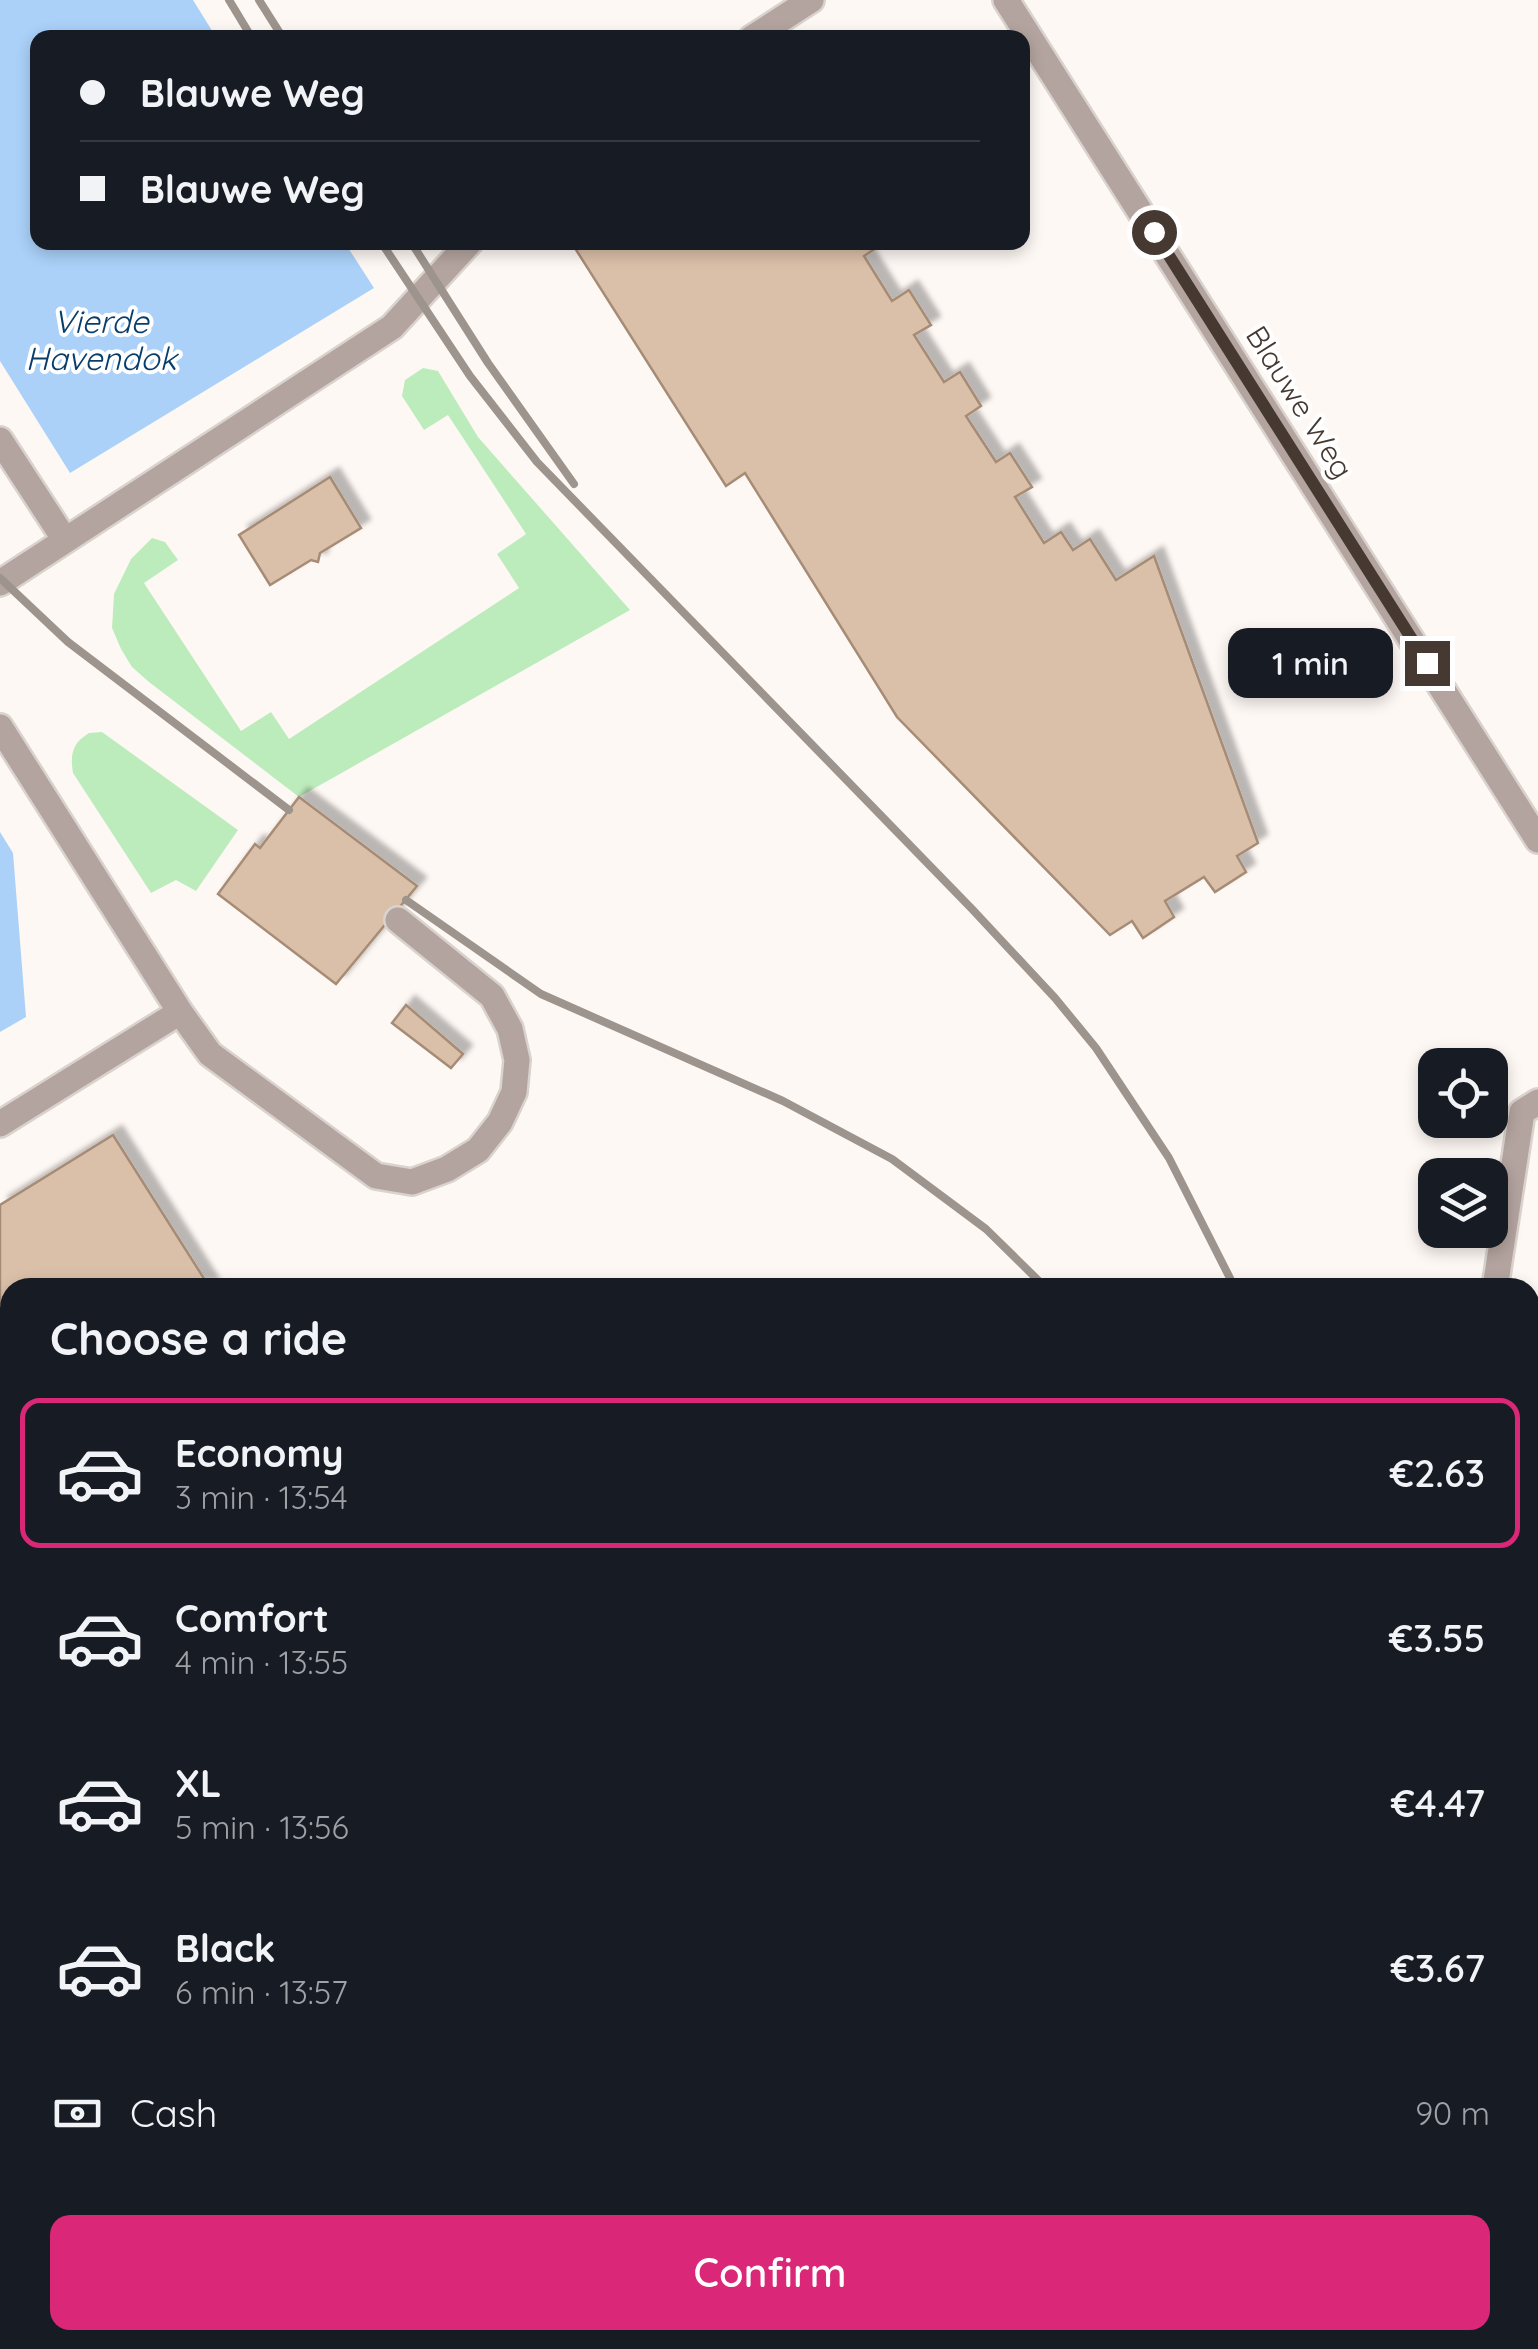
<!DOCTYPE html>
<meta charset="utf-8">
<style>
:root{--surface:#171b24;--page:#20242c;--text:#f1f3f6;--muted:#9ea1a6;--line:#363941;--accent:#db2777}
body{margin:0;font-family:Quicksand,sans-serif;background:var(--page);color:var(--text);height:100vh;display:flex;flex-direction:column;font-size:38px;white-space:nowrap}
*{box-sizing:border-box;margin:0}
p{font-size:32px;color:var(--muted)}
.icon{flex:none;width:55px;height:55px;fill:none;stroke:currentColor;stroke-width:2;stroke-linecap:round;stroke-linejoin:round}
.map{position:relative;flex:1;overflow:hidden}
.panel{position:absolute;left:0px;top:1278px;width:1540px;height:1072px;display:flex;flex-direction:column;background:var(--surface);border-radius:30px 30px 0 0;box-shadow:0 5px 15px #0003}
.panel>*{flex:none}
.guide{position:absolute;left:30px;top:30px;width:1000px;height:220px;border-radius:20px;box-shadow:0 5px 15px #0003;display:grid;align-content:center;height:220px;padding:0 50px;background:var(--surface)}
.tools{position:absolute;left:1418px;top:1048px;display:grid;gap:20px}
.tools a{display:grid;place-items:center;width:90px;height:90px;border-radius:20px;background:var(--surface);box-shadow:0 5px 15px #0003;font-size:50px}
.end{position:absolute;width:45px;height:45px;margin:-22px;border:12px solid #453931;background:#fff;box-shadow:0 0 0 5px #fff}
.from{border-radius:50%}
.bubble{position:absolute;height:70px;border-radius:20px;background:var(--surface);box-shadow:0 5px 15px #0003;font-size:32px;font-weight:600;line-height:70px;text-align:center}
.guide b{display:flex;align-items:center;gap:35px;height:95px;font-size:38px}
.guide b+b{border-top:2px solid var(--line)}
.guide i{width:25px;height:25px;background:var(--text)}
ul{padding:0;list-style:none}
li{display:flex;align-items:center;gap:30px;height:150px;margin:0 20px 15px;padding:0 30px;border:5px solid transparent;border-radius:20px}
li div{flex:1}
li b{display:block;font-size:38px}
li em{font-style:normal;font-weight:600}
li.active{border-color:var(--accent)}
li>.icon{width:90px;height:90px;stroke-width:1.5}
h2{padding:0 50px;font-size:45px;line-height:120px}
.pay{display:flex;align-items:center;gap:25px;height:110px;padding:0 50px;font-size:38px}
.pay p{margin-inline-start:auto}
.action{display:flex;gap:20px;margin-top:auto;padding:20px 50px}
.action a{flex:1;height:115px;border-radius:20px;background:var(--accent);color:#fff;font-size:40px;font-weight:600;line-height:115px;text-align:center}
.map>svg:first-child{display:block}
.green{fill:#bdecbc}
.water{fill:#abd1f9}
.building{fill:#dbc0a9;stroke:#a68c76;stroke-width:2.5;filter:url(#shadow)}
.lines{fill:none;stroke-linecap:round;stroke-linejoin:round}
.minor-casing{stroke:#d9d2cd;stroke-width:30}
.minor{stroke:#b4a49f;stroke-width:25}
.rail{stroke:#9d948e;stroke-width:8}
.route{stroke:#453931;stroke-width:12}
.labels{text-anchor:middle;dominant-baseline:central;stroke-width:8;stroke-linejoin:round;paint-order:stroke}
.street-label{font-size:30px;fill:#453931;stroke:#fff}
.water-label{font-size:32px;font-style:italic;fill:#093e6b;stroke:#fff}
</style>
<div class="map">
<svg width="1538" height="2349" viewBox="0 0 1538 2349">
<defs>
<filter id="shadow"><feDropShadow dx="9" dy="-9" stdDeviation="2.5" flood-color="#0004"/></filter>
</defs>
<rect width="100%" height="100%" fill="#fef8f4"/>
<path class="green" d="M423,368L438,371L478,437L630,610L299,797L149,682L132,667L121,649L112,628L114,594L131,559L152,538L165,542L178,560L144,583L241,731L271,712L289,739L519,588L497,554L526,534L448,415L424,430L402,396L405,380Z
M102,732L238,830L196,891L176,880L151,893L73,773C70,755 72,743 89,733Z"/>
<path class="water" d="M0,0H193L216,37L38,38V242L345,243L374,288L70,473L0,361Z
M0,832L13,853L26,1017L0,1032Z"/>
<path class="building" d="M577,242H877L879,246L864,256L892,301L909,290L931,325L914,335L944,382L960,372L981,406L966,416L996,462L1010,453L1032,487L1015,497L1044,543L1061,532L1073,550L1090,539L1116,580L1154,556L1258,843L1237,856L1246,872L1215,892L1204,877L1165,901L1174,917L1143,938L1132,921L1110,935L897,717L745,473L726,486L573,245Z
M330,477L361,528L320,553L318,562L311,560L270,585L239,535Z
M299,797L417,886L336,984L218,894L255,844L260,848Z
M406,1005L463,1054L451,1068L392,1023Z
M113,1135L210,1288H10V1318L0,1302V1205Z
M1530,1404L1538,1405V1622L1530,1609Z
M10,1631V1871L8,1873L0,1860V1637Z
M1530,1952L1538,1965V2349H1359V2340H1530Z
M10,2318V2340H224L230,2349H0V2325Z
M899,2340H1027L1033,2349H904Z"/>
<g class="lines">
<defs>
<path id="minor" d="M1006,0L1538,840
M752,38L811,0
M0,440L65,540
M0,583L392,327L470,242
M0,727L180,1012
M0,1124L180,1012L210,1054L376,1176L412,1182L447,1169L478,1150L500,1122L514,1092L517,1060L510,1029L492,996L398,920
M1495,1288L1522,1112L1538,1102
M1530,1770L1538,1779
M0,2000L10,2016
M524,2340L530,2349
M807,2340L812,2349
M869,2340L875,2349
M1153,2340V2349
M693,2349L707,2340"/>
</defs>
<use href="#minor" class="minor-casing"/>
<use href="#minor" class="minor"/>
<path class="rail" d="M229,0L252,38
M259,0L283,38
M381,242L470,376L537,462L972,909L1055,998L1096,1048L1169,1158L1235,1288
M411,242L488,363L574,484
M0,578L68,642L289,810
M406,900L541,994L783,1101L892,1159L986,1229L1046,1288"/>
</g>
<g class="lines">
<path class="route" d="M1154,232L1427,663"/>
</g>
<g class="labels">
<g class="street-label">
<text transform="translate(1300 402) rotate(58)">Blauwe Weg</text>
</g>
<g class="water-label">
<text x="101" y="321">Vierde<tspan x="101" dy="37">Havendok</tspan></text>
</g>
</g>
</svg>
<div class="tools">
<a><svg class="icon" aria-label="locate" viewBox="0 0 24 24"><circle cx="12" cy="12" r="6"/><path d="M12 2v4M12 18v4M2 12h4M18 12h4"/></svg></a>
<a><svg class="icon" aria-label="layers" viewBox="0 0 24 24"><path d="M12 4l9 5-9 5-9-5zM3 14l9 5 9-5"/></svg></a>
</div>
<i class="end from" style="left:1154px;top:232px"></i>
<i class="end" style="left:1427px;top:663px"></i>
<div class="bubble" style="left:1228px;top:628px;width:165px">1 min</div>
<div class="guide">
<b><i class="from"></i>Blauwe Weg</b>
<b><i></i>Blauwe Weg</b>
</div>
<section class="panel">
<h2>Choose a ride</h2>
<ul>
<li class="active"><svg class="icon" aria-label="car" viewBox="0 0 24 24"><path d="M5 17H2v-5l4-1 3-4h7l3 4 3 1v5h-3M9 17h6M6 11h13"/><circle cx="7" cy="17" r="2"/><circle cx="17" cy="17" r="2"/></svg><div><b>Economy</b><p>3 min · 13:54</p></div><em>€2.63</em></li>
<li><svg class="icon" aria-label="car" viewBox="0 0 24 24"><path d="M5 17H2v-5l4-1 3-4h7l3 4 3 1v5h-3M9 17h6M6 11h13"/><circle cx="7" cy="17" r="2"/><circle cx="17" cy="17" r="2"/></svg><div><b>Comfort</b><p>4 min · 13:55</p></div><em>€3.55</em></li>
<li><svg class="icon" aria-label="car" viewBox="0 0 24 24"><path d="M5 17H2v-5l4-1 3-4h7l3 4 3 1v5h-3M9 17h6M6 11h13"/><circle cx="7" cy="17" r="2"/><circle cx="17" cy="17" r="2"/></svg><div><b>XL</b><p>5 min · 13:56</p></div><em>€4.47</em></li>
<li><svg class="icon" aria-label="car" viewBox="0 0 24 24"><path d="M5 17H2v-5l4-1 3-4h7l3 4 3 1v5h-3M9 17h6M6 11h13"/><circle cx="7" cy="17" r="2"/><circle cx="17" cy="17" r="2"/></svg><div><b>Black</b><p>6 min · 13:57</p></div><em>€3.67</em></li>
</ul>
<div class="pay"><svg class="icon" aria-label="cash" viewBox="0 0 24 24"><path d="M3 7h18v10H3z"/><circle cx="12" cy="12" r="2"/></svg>Cash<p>90 m</p></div>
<div class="action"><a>Confirm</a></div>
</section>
</div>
